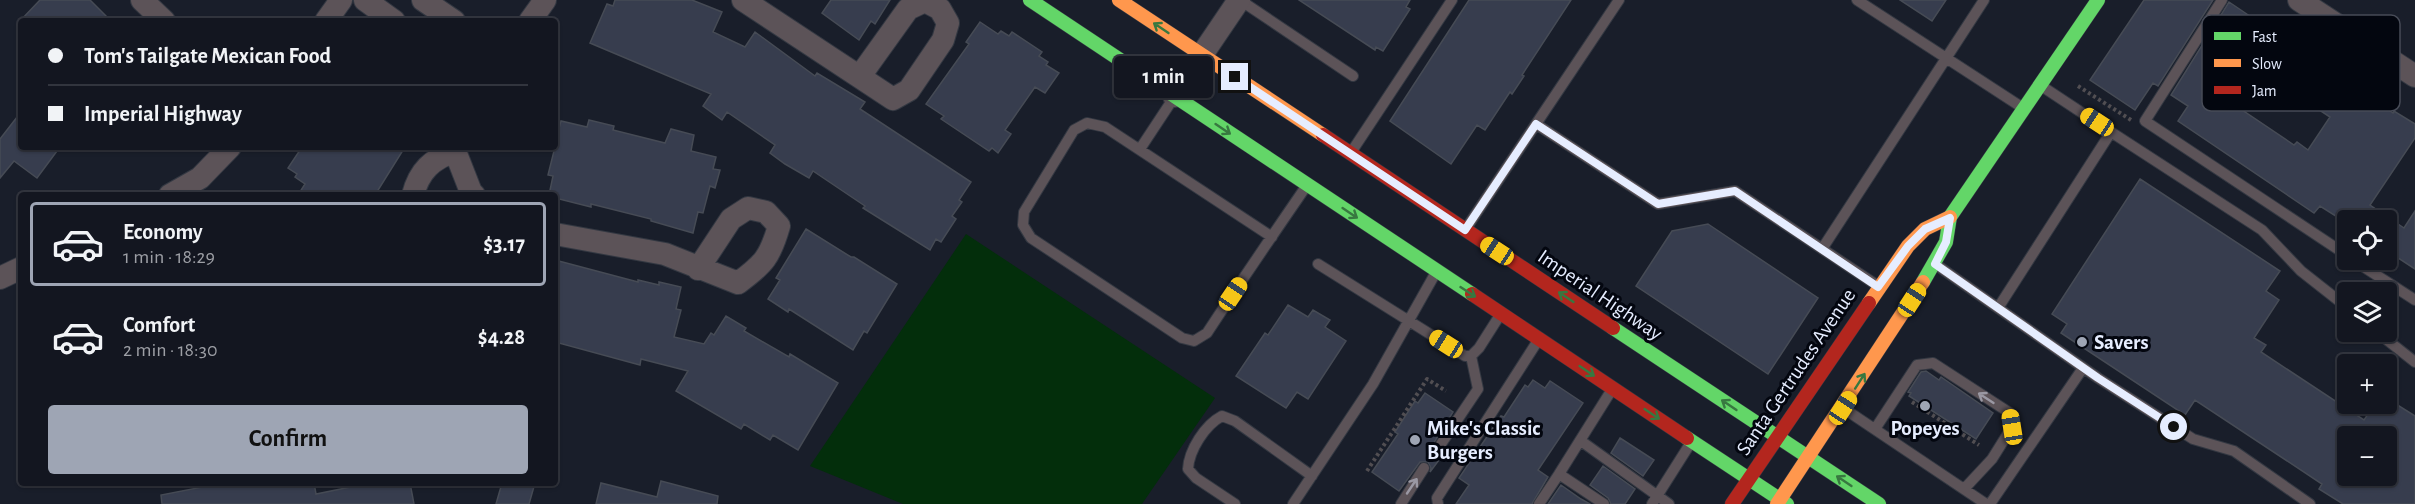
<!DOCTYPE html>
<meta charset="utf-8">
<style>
:root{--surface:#131620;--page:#1c1f29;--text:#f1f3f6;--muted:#9d9fa5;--line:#32353e;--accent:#9ea5b4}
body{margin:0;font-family:"Alegreya Sans",sans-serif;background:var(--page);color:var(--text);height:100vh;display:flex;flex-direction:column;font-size:22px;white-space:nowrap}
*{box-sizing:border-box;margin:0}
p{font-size:20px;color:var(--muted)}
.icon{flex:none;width:33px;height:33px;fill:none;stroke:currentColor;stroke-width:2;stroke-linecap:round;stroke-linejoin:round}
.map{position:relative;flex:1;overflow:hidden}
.panel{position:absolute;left:18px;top:192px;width:540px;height:294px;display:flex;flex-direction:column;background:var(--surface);border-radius:6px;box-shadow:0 2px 4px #0004,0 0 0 2px var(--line)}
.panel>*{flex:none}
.top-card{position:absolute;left:18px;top:18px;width:540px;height:132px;border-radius:6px;box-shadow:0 2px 4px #0004,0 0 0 2px var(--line);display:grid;align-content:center;height:132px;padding:0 30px;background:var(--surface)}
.controls{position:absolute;left:2337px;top:210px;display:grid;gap:12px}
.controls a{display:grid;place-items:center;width:60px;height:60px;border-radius:6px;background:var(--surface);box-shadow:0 2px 4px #0004,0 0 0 2px var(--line);font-size:30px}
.end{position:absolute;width:27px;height:27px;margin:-14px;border:8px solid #e6edff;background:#111;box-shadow:0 0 0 3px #111}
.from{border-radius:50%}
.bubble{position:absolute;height:42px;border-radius:6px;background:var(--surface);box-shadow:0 2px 4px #0004,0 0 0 2px var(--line);font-size:20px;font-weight:700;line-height:42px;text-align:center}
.car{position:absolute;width:18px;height:36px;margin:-18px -9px;border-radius:8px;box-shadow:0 0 4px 2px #0007;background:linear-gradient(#f5c518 24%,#345 0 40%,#f5c518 0 76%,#345 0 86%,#f5c518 0)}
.top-card b{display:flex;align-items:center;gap:21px;height:57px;font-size:22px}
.top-card b+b{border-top:2px solid var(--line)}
.top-card i{width:15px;height:15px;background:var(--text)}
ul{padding:10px 0 0;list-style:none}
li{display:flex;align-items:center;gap:18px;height:84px;margin:0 12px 9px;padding:0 18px;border:3px solid transparent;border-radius:6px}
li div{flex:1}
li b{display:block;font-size:22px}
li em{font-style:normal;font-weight:700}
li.selected{border-color:var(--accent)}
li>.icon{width:54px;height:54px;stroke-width:1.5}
.button{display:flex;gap:12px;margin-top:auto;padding:12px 30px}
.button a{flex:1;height:69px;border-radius:6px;background:var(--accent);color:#111;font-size:24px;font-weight:700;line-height:69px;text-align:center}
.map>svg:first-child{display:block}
.green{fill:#032e0b}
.building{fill:#373d4e;stroke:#464b55;stroke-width:1.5;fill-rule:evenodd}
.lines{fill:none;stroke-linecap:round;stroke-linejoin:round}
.lane-casing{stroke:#333842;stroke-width:12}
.street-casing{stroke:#333842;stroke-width:24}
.fast-casing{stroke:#333842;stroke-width:15}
.slow-casing{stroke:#333842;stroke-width:15}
.jam-casing{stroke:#333842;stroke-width:15}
.path{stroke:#514e52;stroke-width:4;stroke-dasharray:3 3;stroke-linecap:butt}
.lane{stroke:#5c5358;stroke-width:10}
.street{stroke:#5c5358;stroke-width:22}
.fast{stroke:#63d668;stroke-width:14}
.slow{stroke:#ff974d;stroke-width:14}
.jam{stroke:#b3261e;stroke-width:14}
.oneway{stroke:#387840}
.oneway2{stroke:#9a98a3}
.route{stroke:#e6edff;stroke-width:8}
.poi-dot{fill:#9ea5b4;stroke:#03060f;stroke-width:2}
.labels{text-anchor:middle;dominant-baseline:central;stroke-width:6;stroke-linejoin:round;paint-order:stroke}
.street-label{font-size:21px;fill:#e6edff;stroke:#03060f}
.poi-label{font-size:21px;font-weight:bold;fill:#e6edff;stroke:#03060f;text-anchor:start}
.key{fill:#03060f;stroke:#474b57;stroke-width:1.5}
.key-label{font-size:16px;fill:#e6edff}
</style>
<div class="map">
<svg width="2415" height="504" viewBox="0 0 2415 504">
<rect width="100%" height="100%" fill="#191e2a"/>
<path class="green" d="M966,234L1215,398L1142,504H903L810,466Z"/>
<path class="building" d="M40,0H90L111,21H20Z
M615,0H692L722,12L713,32L745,47L755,32L815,76L817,73L865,102L860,109L971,182L959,200L962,202L952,216L956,219L941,242L936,239L930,250L863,208L865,206L813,171L809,178L785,164L770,153L775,145L727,112L722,120L703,106L711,94L590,43L607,4L613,6Z
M831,0H890L875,24L871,21L859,40L822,13Z
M1299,0H1410L1406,7L1410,9L1383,51L1376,47L1375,50Z
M1469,0H1571L1522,75L1524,76L1512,94L1510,92L1485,130L1477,125L1451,164L1390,121Z
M1900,0H1946L1932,21Z
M2144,0H2213L2158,86L2153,83L2135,110L2090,80Z
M2229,2L2393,113L2394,111L2415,124V138L2370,205L2404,228L2415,211V269L2386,250V220H2342L2320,206L2314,213L2178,121L2188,106L2171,95ZM2241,58L2330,117L2308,150L2297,142L2294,145L2217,93Z
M980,22L998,34L1001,31L1009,36L1012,32L1042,52L1039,56L1048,62L1046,65L1059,73L1045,93L1035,87L1005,130L1011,134L998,153L992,148L989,151L941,119L944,116L926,104L969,44L966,42Z
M21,112V147H60L37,178L14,161L0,178V139Z
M589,120L614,126L613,130L665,143L671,129L694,135L691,151L716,157L713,169L720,170L715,188L710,186L703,213L698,212L693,233L651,221V219L591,204V207L555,198V195H549L553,176L548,175L555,147V131L558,132L561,121L587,127Z
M302,147H405L375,195H298L305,184L295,177L297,174L288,168Z
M2140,179L2280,271L2266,291L2279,300L2254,338L2266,345L2261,352L2364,420L2375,404H2396L2415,416V504H2343L2319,489L2322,484L2195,400L2185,415L2061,333L2067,324L2052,314ZM2348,436H2386V476H2348Z
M1708,224L1818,298L1768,374L1636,286L1672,231Z
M806,229L851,257H854L897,284L867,333L864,331L853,350L789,309L788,312L768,299L780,280L776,278Z
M555,260L638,282V280L659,285V282L681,287L676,309L681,310L674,337L704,344L711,333L714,335L726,316L746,328L744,331L789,357L790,354L838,383L798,450L773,435L770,440L744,424L741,429L676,391L688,371L641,359L640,365L555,342Z
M1288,305L1308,317L1313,310L1330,320L1325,327L1346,341L1308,399L1297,392L1286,408L1236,376L1265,333L1268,335Z
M1926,371L1939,380L1941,377L1993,413L1976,439L1909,396L1911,393L1908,392L1921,372Z
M1533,380L1545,388L1550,381L1583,403L1538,470L1548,477L1532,504H1456L1469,485L1459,478L1501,416L1504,417L1525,385L1528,387Z
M1425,393L1453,412L1430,449L1433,456H1442L1430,472L1431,468L1428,462H1420L1399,491L1372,472L1398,434L1395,432L1415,401L1418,403Z
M1620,438L1654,460L1643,476L1611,453Z
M1603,466L1635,489L1625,504H1611L1608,498L1590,485Z
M661,481L718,496L717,504H596L601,483L657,497Z
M223,483H314L316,494L370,483H410L414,504H162L161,495Z
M502,483H535L529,504H496Z
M1561,485L1581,499L1590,504H1548Z"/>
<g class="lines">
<defs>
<path id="lane" d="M1240,0L1353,76
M1857,0L2023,108
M2222,0L2145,121L2348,256
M1536,124L1658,204L1735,191L1878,286
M2111,132L2262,230L2301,271L2348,308
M1140,149L1173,99
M1352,151L1452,0
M1467,227L1619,0
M1272,237L1105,127L1087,123L1074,130L1024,212L1023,225L1031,238L1182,338L1194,341L1207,333C1239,284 1272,236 1305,188
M1822,249L1984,0
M2353,260L2415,300
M1318,264L1465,356H1471
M1938,266L2098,378L2193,439L2234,451L2310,504
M1998,308L2111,132L2043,87
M2377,332L2415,362
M1471,356L1479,348L1500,315
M1843,408L1986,504
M1875,429L1917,365L1933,363L2010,413L2012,427L1992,459L1964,489
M1581,441L1669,504
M1437,450L1478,389L1471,356
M1235,504L1196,478L1188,469C1189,450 1205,425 1222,416L1235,421L1312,476
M1293,504L1373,384L1435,274
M1401,504L1424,468
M1438,504L1437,498L1537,342
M1539,504L1559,474
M1604,504L1559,474L1611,391
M1652,504L1690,444
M1990,504L2083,368"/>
<path id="street" d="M142,0L164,21
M365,0L394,21
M423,0L454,21
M743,0L893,99L909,90L943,40L948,23L940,9L925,1L908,9L860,76
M2299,0L2415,76
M326,21L341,0
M530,21L545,0
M1174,96L1239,0
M457,147L455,151L471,192L474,195
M170,195L200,178L230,147
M413,195C419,171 432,159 455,151
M555,234L665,254L738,283C764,264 770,257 779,226L766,212L748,208L731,219L698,269
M0,278L21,268"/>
<path id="fast" d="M1030,0L1472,294
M1923,282L1946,242L1950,217L2098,0
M1613,328L1879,504
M1687,438L1787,504"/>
<path id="slow" d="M1119,0L1323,135
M1869,303L1908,246L1925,229L1950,217
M1777,504L1923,282"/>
<path id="jam" d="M1323,135L1613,328
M1472,294L1687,438
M1732,504L1869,303"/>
</defs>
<use href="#lane" class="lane-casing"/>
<use href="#street" class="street-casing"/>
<use href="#fast" class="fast-casing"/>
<use href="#slow" class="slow-casing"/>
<use href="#jam" class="jam-casing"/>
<path class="path" d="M2311,57L2322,40
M2078,86L2131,120
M1912,402L1979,445
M1367,471L1427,379L1446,391"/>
<use href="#lane" class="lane"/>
<use href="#street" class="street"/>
<use href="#fast" class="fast"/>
<use href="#slow" class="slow"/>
<use href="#jam" class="jam"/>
</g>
<defs><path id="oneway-shaft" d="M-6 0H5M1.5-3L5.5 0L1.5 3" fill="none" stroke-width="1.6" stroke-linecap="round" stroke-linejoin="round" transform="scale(1.5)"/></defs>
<g class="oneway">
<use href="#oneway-shaft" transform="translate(1161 28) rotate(-146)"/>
<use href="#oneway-shaft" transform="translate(1223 129) rotate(34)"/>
<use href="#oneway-shaft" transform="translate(1350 213) rotate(34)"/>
<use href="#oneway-shaft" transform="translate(1468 292) rotate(33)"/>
<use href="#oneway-shaft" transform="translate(1566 297) rotate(-146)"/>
<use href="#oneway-shaft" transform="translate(1587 371) rotate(34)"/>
<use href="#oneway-shaft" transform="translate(1860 381) rotate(-57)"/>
<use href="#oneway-shaft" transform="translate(1729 405) rotate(-146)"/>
<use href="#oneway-shaft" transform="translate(1652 414) rotate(34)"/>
<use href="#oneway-shaft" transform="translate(1844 481) rotate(-146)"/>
</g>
<g class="oneway2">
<use href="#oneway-shaft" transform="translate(1986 398) rotate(-147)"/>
<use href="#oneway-shaft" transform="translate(1412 486) rotate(-56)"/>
</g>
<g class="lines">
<path class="route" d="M1235,77L1465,230L1536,124L1658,204L1735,191L1878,287L1908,246L1925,229L1950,218L1946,242L1935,264L2098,378L2174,427"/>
</g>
<g class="poi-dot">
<circle cx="2082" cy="342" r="6"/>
<circle cx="1925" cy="406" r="6"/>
<circle cx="1415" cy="440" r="6"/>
</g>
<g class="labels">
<g class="street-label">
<text transform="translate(1600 295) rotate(34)">Imperial Highway</text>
<text transform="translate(1796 372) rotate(-56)">Santa Gertrudes Avenue</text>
</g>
<g class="poi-label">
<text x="2094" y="342">Savers</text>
<text x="1427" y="428">Mike's Classic<tspan x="1427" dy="24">Burgers</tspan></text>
<text x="1925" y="428" text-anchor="middle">Popeyes</text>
</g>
</g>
<rect x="2202" y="15" width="198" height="96" rx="9" class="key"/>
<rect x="2214" y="32" width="27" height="8" fill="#63d668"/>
<rect x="2214" y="59" width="27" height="8" fill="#ff974d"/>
<rect x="2214" y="86" width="27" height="8" fill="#b3261e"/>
<g class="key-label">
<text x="2252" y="42">Fast</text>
<text x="2252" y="69">Slow</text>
<text x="2252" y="96">Jam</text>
</g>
</svg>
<div class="controls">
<a><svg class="icon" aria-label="locate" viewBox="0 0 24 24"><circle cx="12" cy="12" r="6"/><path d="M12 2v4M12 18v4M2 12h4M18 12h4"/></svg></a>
<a><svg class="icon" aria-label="layers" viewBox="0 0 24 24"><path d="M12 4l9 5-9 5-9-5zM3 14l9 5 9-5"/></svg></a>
<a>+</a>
<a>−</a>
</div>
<i class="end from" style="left:2174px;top:427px"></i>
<i class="end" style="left:1235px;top:77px"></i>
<div class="bubble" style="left:1114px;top:56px;width:99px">1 min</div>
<i class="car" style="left:2097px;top:122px;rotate:303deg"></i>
<i class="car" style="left:1497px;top:251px;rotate:303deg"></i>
<i class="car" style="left:1233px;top:294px;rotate:34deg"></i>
<i class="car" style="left:1912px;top:300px;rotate:33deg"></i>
<i class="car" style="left:1446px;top:344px;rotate:302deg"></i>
<i class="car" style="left:1843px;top:408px;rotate:33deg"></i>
<i class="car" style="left:2012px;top:427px;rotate:351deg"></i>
<div class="top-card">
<b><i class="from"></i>Tom's Tailgate Mexican Food</b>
<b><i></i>Imperial Highway</b>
</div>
<section class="panel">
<ul>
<li class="selected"><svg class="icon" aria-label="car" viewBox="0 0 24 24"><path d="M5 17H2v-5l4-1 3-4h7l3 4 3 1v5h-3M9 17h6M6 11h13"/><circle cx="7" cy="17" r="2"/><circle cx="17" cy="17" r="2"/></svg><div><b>Economy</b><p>1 min · 18:29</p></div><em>$3.17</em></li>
<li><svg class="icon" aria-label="car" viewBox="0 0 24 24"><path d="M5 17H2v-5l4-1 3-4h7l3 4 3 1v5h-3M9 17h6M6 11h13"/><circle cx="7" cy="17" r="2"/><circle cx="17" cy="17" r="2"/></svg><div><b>Comfort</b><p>2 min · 18:30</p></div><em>$4.28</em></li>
</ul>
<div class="button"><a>Confirm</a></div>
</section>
</div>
